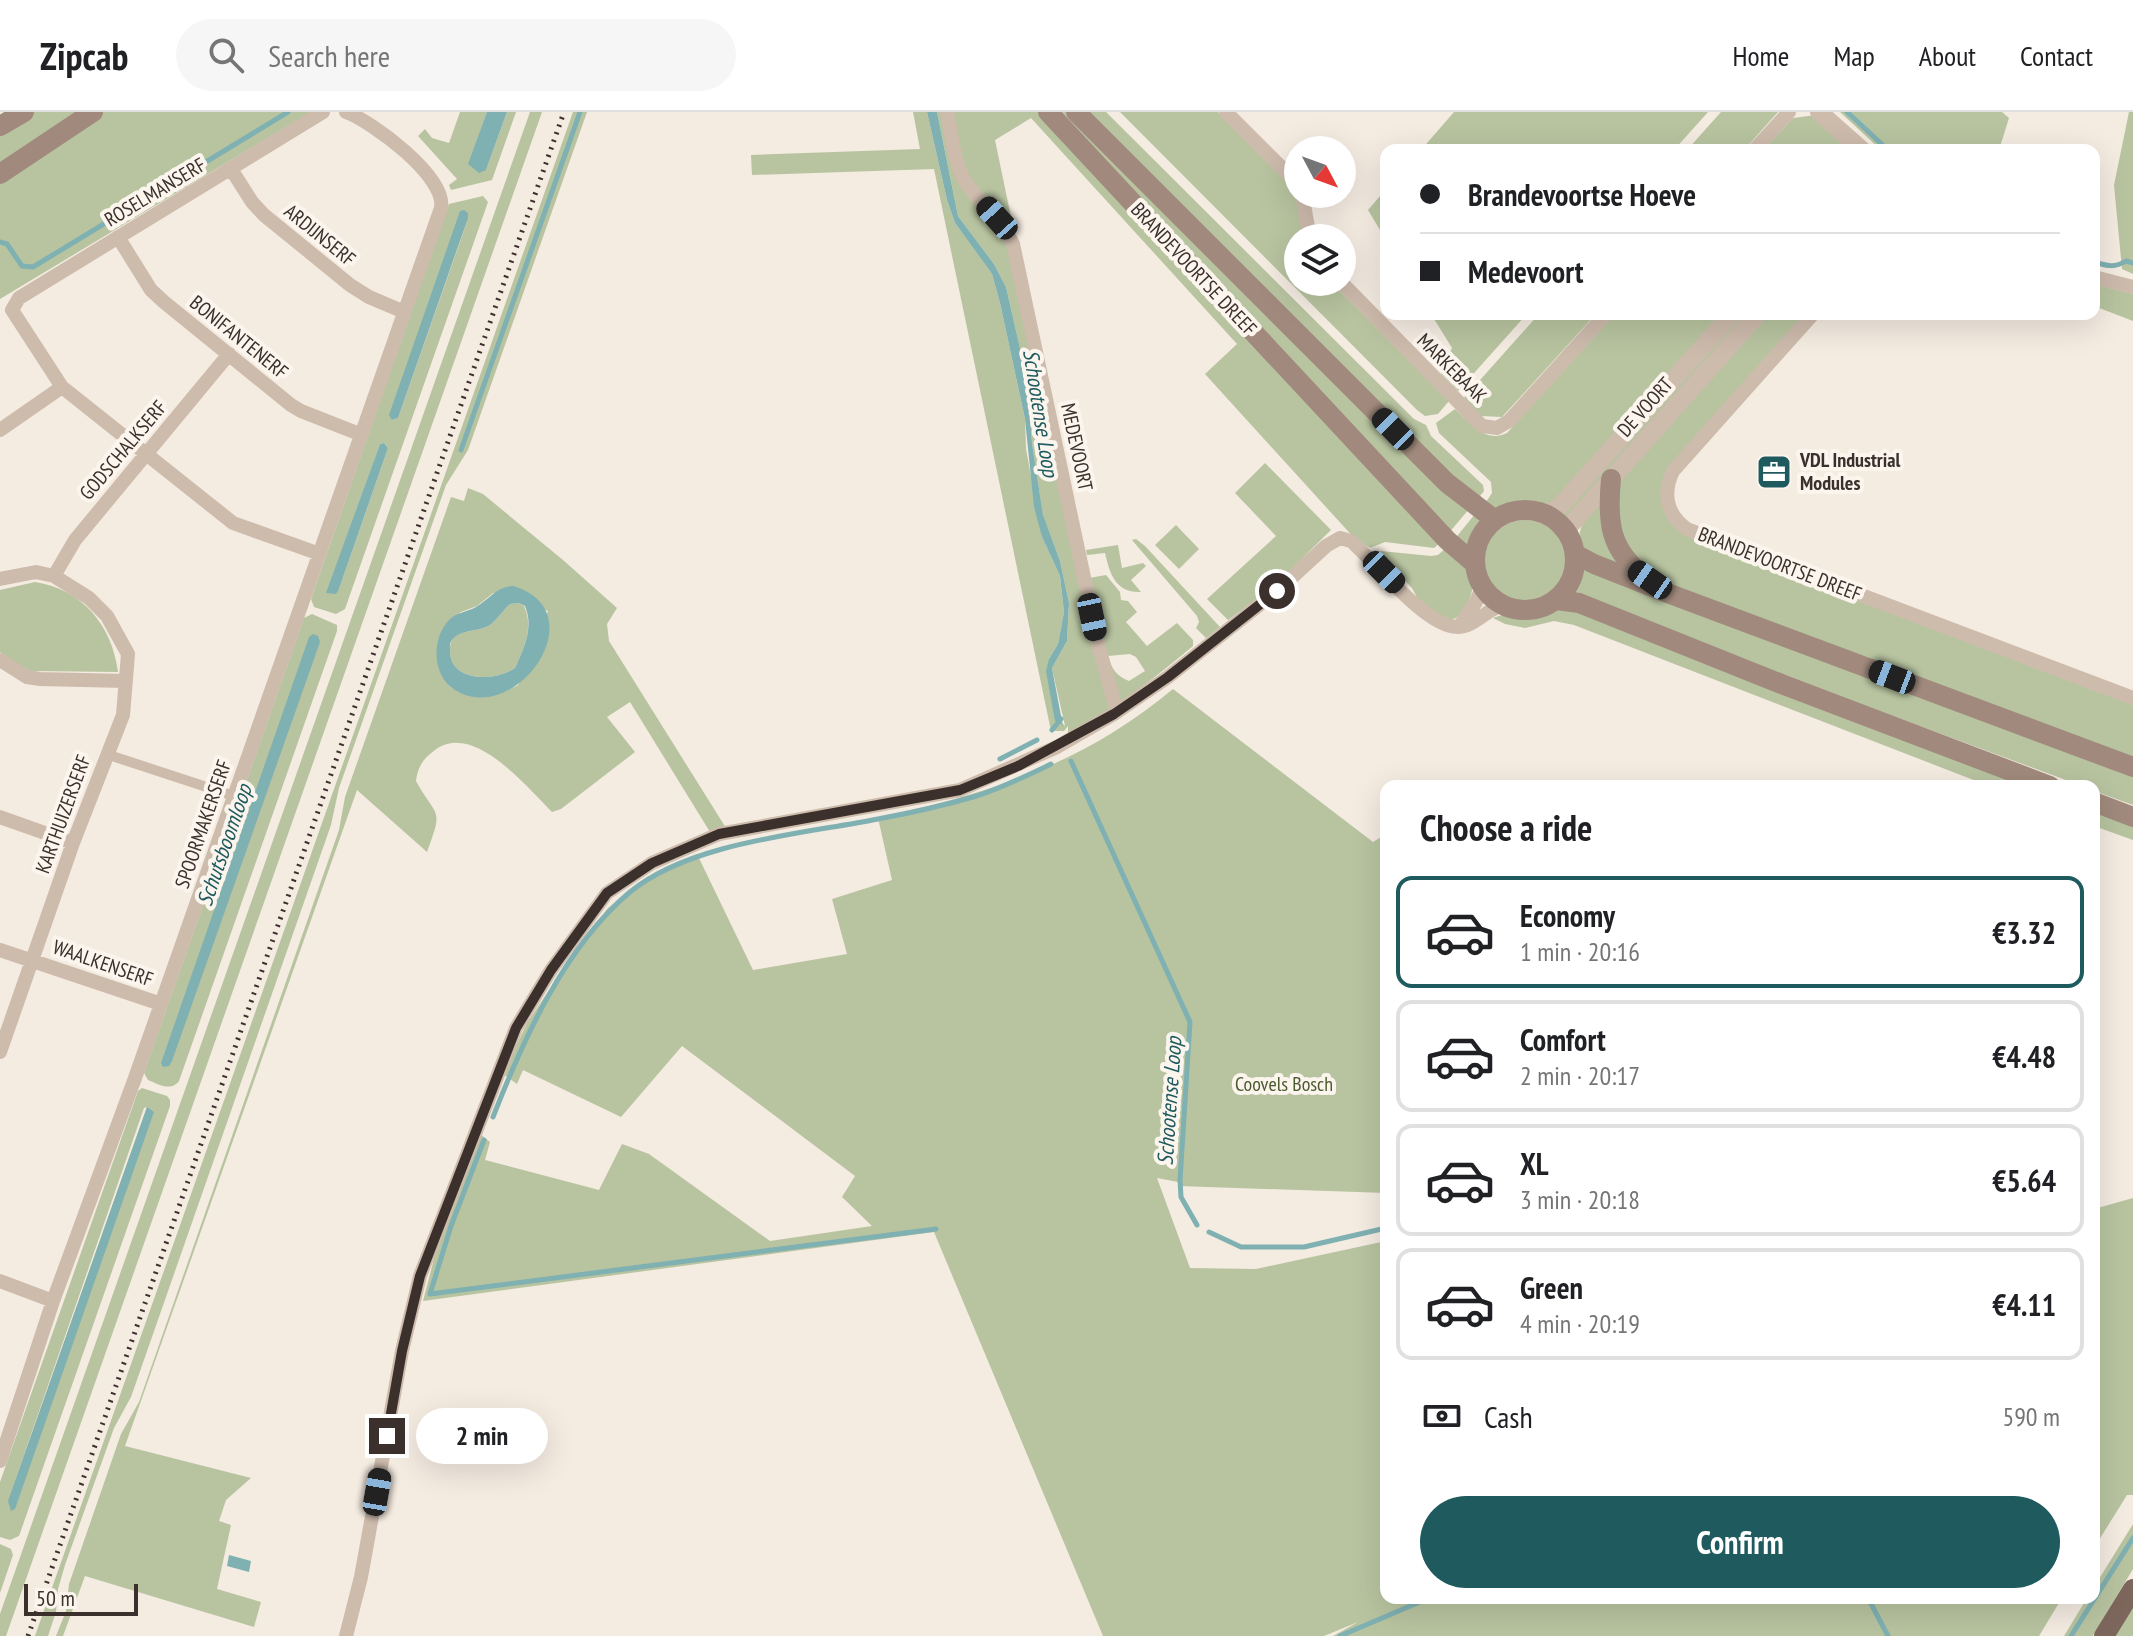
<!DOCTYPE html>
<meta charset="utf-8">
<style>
:root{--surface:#fff;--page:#f6f6f6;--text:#202124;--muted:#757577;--line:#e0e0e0;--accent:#1f5a5e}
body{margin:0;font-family:"PT Sans Narrow",sans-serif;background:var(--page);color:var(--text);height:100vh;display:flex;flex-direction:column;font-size:30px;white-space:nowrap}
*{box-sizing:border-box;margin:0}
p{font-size:26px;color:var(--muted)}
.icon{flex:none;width:44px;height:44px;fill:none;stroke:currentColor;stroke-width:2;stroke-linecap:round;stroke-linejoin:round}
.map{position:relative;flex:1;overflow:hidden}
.sheet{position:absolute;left:1380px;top:668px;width:720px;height:824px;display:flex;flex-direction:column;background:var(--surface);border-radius:16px;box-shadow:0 8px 32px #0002}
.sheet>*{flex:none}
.hud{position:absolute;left:1380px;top:32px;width:720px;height:176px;border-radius:16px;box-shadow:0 8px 32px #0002;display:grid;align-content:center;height:176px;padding:0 40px;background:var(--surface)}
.needle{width:52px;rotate:131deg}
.fabs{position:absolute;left:1284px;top:24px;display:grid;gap:16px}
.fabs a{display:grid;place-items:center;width:72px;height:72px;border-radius:50%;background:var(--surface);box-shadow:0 8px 32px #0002;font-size:40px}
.scale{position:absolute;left:24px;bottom:20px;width:114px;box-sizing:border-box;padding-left:8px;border:4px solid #3b302b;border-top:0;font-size:22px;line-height:28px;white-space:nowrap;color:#3b302b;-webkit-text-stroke:6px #fbf5ee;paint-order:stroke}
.end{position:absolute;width:36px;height:36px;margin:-18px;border:10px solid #3b302b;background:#fff;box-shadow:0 0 0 4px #fff}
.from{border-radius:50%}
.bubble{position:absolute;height:56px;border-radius:28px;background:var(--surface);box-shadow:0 8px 32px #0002;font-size:26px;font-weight:800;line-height:56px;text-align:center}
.car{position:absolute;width:24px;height:48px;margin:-24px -12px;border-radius:10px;box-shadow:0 0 6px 2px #0007;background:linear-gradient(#222 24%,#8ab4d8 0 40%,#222 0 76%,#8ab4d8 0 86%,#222 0)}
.hud b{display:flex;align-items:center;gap:28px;height:76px;font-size:30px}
.hud b+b{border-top:2px solid var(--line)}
.hud i{width:20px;height:20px;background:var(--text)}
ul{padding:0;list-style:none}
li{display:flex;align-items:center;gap:24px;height:112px;margin:0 16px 12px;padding:0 24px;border:4px solid var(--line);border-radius:16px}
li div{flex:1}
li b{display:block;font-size:30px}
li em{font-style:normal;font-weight:800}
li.on{border-color:var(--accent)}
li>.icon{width:72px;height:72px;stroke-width:1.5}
h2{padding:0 40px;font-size:36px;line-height:96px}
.pay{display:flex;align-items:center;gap:20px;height:88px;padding:0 40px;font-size:30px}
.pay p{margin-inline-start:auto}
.primary-button{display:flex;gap:16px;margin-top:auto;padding:16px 40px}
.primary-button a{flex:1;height:92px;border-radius:48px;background:var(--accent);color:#fff;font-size:32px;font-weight:800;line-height:92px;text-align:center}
header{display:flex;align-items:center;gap:48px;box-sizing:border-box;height:112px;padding:0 40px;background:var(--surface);border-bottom:2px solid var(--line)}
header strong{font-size:38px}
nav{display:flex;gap:44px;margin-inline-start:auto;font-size:28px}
.search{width:560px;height:72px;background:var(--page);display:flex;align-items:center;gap:20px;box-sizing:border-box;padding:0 28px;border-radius:44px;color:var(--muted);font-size:30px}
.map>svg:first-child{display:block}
.green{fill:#b8c4a0;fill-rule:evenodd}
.water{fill:#7fb0b2;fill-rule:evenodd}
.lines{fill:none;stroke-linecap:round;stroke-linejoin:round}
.stream{stroke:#7fb0b2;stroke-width:5}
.pedestrian{stroke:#cdbbac;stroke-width:10}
.minor{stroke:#cdbbac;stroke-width:14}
.tertiary{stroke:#cdbbac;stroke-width:18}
.secondary{stroke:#a18a7d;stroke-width:20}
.primary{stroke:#7d675c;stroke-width:20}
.rail{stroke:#3b302b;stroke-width:5;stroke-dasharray:2 6;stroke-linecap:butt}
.route{stroke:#3b302b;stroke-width:10}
.labels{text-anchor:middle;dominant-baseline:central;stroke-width:8;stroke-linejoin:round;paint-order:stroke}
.street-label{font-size:20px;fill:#3b302b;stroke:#fbf5ee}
.poi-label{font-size:20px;font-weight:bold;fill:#3b302b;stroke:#fbf5ee;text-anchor:start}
.park-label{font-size:20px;fill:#4a5a2e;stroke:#fbf5ee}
.water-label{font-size:22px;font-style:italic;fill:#1f5a5e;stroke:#fbf5ee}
</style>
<header>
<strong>Zipcab</strong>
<div class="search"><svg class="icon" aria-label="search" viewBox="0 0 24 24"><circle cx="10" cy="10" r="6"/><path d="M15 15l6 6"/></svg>Search here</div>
<nav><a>Home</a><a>Map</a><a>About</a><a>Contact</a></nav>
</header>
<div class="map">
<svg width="2133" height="1524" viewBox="0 0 2133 1524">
<rect width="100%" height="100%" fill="#f4ebe1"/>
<path class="green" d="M34,0H85L0,57V20Z
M99,0H311L0,187V67Z
M460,0H487L469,52L486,58L507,0H516L492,68L451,78L449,73L457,67L418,24L425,17L432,26L449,31Z
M530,0H542L6,1524H0V1502Z
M573,0H587L468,338L446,373L339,676L331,713L131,1285L114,1316L65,1453L58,1477L56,1500L48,1524H35Z
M913,0H927L947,88L955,111L992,162L1000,191L1025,307L1026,337L1042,425L1060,464L1064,500L1058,532L1049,547L1056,609H1060L1065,614L1052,556L1067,529L1069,491L1060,449L1043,404L1032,331L1027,267L1006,175L994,152L958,104L937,0H943L954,51L1008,130L1089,466L1106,463L1120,480L1121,488L1128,489L1137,500L1126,510L1147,534L1177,511L1193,528V534C1154,567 1113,598 1068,624V614L1064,619H1051L934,57L752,63L751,43L920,37ZM1130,542L1136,545L1145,559L1129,569C1116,564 1112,557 1108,544Z
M951,0H1044L1442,429L1434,436L1385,430L1370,436L1356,428L1205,262L1237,232L1031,6L995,28L1017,134L967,65Z
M1055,0H1070L1469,397L1448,422Z
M1081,0H1106L1414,307L1426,313L1431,324L1483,373L1484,379L1475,390Z
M1120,0H1218L1297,79L1304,126H1298V170H1331L1449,289L1438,302L1425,304L1417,298Z
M1454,0H1708L1674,38H1421Z
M1721,0H1778L1744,38H1687Z
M1840,0H2002L2009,6L1999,38H1881Z
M2129,0H2133V162L2122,157L2114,73Z
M1816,3L1852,38H1763L1793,6Z
M1386,77V128L1368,98Z
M483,84L488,90L345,497L336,502L314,495L311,487L449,92ZM468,107L398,306L392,308ZM384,331L388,336L339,477L327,481L380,332Z
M2094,172L2133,182V209L2094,194Z
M1431,202H1527L1458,279L1441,262L1452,236Z
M1539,202H1596L1502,305L1481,304L1464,286Z
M1615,202H1728L1552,393H1521L1494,397L1484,393L1492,381L1491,370L1439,321L1436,311L1455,297C1470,310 1485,332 1507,321Z
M1739,202H1754L1567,410L1560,404Z
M1765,202H1808L1674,351L1662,387L1701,429L2133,593V646L1657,467L1626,439L1614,391L1622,366Z
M1265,351L1331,418L1273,475L1228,508L1207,487L1276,424L1235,381Z
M468,376L483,382L563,448L617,496L607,512L609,529L726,716L710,720L630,590L607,605L635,640L561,697L552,700C527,675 473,609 435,638C423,647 418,654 416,669C437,707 444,694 427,740L357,678L125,1334L251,1366L226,1388L219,1409L231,1413L217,1477L261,1490L254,1515L85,1464L63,1524H56L66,1499L69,1472L121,1322L139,1290L339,718L345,685L451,385L464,389ZM493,481L548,499L518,573C495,586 472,590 449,574L447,511L461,500L477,494Z
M1604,383L1625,454L1582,438C1573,414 1590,401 1604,383Z
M1475,402L1483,409L1473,423L1468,436L1454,428Z
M1484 449a41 41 0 1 1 82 0a41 41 0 1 1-82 0Z
M1176,413L1199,437L1179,457L1155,433Z
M1136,427L1145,434L1220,515L1206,526L1196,516L1199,510L1197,504L1132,428Z
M1118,433L1122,456L1143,451L1146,454L1131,468L1141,480C1116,481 1110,463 1105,441L1087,443L1086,438Z
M1447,435C1466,454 1480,464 1468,491C1463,501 1460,505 1449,509L1420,491L1412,476L1397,460L1377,447L1381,439L1431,444L1438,443Z
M1582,455L2133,662V693L2094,679V674H2082L1571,485Z
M35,470C82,477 112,513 118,560L31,559L13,551L0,540V478Z
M519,491L524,494C534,515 524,537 515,556C495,570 450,570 450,539C450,534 450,531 453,527C463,517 477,520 488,514C496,510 503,498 510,492Z
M1569,495L2030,674H1989L1574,513L1554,509L1525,516L1505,512L1493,506L1502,503L1530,506Z
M312,502L337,513V519L179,969C171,980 158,972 148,968L144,961L304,506Z
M1173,577L1373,730L1381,725L1386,726V1081L1179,1074L1178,1070L1157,1066L1190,1156L1256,1157L1386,1129V1486H2062L2039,1524H1333L1358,1510L1324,1524H1103L934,1120L423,1189L435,1143L480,1022L490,1030L485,1048L599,1078L622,1032L649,1042L770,1129L872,1114L842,1085L855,1064L682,934L621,1005L523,958L517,972L503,962L527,911L576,838L608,796L652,763L697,742L753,858L847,842L832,787L892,768L878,706C991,681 1083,652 1173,577Z
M2094,698L2133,713V728L2094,714Z
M142,976L167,984L170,988V994L19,1424L10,1428L0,1425V1370L138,979ZM147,995L8,1389L144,996Z
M2133,1086V1383H2127L2094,1436V1097Z
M2133,1412V1457L2094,1522L2093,1524H2064L2087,1486H2094V1475Z
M0,1432L11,1437L13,1443L0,1481Z
M2133,1491V1524H2113Z"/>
<path class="water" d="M487,0H507L486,58L479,61L468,52Z
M927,0H937L958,104L994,152L1006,175L1027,267L1032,331L1043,403L1060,449L1069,491L1067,529L1052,556L1063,615L1060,609H1055L1046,559L1049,547L1058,532L1064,500L1060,464L1042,425L1034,395L1025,307L1000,191L992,162L955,111L947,88Z
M464,98L468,101V106L398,306L392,308L389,303L460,99Z
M384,331L388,336L339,477L336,482L326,481L380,332Z
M513,474C598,499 516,616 455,578C432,564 431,527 449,508C457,500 467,500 476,495C490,487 496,475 513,474ZM519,491L525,494C534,515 524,537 515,556C495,570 450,570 450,539C450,534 449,531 453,527C463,517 477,520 488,514C496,510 503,498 510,492Z
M313,522L318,524L320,530L172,949L169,954L163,955L161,951L309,525Z
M147,995L154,1000L15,1397L11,1399L8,1389Z
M229,1443L251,1449L249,1460L227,1454Z"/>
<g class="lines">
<path class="stream" d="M1847,0L1888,38
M0,130L7,132L22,154L33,155L288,0
M2094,150C2107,154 2115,156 2126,149L2133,151
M461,338L580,0
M1052,618L1061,607
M1000,647L1037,628
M1071,649L1190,910L1180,1068L1181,1085L1197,1113
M493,1005C523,928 565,834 630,780C691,730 803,722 878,707C910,701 942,694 973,685C1000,677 1026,664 1051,652
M484,1028L451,1114L430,1182L936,1117
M1209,1120L1241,1135H1304L1386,1116
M1868,1486L1888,1524
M1340,1524L1429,1486
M2071,1524L2133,1426"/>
<path class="pedestrian" d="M106,642L234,684"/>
<path class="minor" d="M947,0C952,22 953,47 964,67C978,91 1001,107 1013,132L1099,536L1117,600
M1226,0L1298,72
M1754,38L1789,0
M231,57L252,90L264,103L350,173L369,185L402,199
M1302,82L1310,126
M118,125L151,178L164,190L291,293L301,299L362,323
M2094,165L2133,175
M1341,170L1482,314L1497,316L1509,309L1606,202
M1813,202L1673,359C1662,382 1667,403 1687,417L2133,586
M0,318L62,275
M317,441L233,411L62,275L12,198L19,186L323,0
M54,464L75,428L229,242
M0,467L36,460L54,464L89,486L107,504L128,542L123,603L73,731L0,940
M1459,515L1476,490L1482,475
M0,548L27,565L40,567L126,569
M0,705L73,731
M0,838L161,892
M0,1169L53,1189
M0,1349L53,1189L135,966L441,96C447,65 373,10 346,0
M346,1524L361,1465L402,1239L420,1164L516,916L551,858L607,781L652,751L719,722L960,678L1057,635L1114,602L1168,565L1277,479L1326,434L1340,426L1351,429C1375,450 1426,515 1457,515C1474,515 1486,498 1502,493"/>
<path class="tertiary" d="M1819,0L1862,38
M1548,403L1561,393L1732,202
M1566,418L1758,202"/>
<path class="secondary" d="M1048,0L1447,428L1475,452
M1076,0L1447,371L1495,408
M0,14L24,0
M0,62L93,0
M1611,367C1607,410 1609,439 1647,466
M1475 448a50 50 0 1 1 100 0a50 50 0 1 1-100 0Z
M1575,442L1594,452L1670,482L2133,655
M1557,488L1579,491L1784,573L2050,674
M2094,690L2133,705"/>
<path class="primary" d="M2104,1524L2133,1477"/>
<path class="rail" d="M28,1524L564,0"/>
</g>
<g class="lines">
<path class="route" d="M387,1324L402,1239L420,1164L516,916L551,858L607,781L652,751L719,722L960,678L1018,654L1114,602L1168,565L1277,479"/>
</g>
<defs>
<symbol id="office-square" viewBox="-11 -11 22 22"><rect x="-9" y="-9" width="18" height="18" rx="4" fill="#1f5a5e" stroke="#fbf5ee"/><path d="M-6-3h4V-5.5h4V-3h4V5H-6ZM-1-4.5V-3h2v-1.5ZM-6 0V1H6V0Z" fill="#fff"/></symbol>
</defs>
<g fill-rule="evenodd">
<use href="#office-square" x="1754" y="340" width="40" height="40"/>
</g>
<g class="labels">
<g class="street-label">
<text transform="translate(155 80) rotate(-31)">ROSELMANSERF</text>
<text transform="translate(320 123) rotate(39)">ARDIJNSERF</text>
<text transform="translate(1194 157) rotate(47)">BRANDEVOORTSE DREEF</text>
<text transform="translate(239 225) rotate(39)">BONIFANTENERF</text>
<text transform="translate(1452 256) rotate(45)">MARKEBAAK</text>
<text transform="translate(1645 295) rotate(-48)">DE VOORT</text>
<text transform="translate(1077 335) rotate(78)">MEDEVOORT</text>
<text transform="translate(123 338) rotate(-50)">GODSCHALKSERF</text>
<text transform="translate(1780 452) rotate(21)">BRANDEVOORTSE DREEF</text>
<text transform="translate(63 702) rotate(-70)">KARTHUIZERSERF</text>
<text transform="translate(203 712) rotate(-71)">SPOORMAKERSERF</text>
<text transform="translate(103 851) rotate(19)">WAALKENSERF</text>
</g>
<g class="poi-label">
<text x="1800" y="348">VDL Industrial<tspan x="1800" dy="23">Modules</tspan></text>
</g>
<g class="park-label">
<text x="1284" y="972">Coovels Bosch</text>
</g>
<g class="water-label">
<text transform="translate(1041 301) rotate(81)">Schootense Loop</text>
<text transform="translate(224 733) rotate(-71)">Schutsboomloop</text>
<text transform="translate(1169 989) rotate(-86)">Schootense Loop</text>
</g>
</g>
</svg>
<div class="fabs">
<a><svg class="needle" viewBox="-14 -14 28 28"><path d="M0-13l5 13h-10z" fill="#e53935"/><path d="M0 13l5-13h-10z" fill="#757577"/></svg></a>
<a><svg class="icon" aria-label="layers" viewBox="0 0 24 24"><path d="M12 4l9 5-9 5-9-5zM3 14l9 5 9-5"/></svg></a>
</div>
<div class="scale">50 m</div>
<i class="end from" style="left:1277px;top:479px"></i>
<i class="end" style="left:387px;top:1324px"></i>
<div class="bubble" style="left:416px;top:1296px;width:132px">2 min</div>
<i class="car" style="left:997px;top:106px;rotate:318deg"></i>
<i class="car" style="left:1393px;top:317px;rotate:315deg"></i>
<i class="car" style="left:1384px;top:460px;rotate:135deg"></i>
<i class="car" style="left:1650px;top:468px;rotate:305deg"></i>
<i class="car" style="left:1092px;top:505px;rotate:168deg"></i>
<i class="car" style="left:1892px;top:565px;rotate:291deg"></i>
<i class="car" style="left:377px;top:1380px;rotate:10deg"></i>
<div class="hud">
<b><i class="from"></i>Brandevoortse Hoeve</b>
<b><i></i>Medevoort</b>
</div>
<section class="sheet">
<h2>Choose a ride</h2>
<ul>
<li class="on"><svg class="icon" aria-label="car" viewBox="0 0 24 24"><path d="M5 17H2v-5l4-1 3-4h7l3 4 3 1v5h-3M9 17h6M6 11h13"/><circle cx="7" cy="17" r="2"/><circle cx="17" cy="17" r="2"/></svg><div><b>Economy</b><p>1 min · 20:16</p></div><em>€3.32</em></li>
<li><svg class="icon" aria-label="car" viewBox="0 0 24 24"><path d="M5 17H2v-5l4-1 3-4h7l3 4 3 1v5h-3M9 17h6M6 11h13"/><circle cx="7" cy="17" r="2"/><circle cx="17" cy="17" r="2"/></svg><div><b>Comfort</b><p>2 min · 20:17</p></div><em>€4.48</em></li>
<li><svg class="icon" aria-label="car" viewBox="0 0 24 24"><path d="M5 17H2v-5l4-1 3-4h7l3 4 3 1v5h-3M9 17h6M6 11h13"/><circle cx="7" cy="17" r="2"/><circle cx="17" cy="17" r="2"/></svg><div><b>XL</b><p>3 min · 20:18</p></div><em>€5.64</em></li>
<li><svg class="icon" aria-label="car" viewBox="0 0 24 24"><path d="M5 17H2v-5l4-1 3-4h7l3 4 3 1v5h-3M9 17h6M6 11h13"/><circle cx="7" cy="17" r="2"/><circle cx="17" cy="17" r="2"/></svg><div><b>Green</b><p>4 min · 20:19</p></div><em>€4.11</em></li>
</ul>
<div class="pay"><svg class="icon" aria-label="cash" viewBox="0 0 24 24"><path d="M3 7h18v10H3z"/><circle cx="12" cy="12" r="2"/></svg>Cash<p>590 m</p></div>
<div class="primary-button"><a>Confirm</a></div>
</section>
</div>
